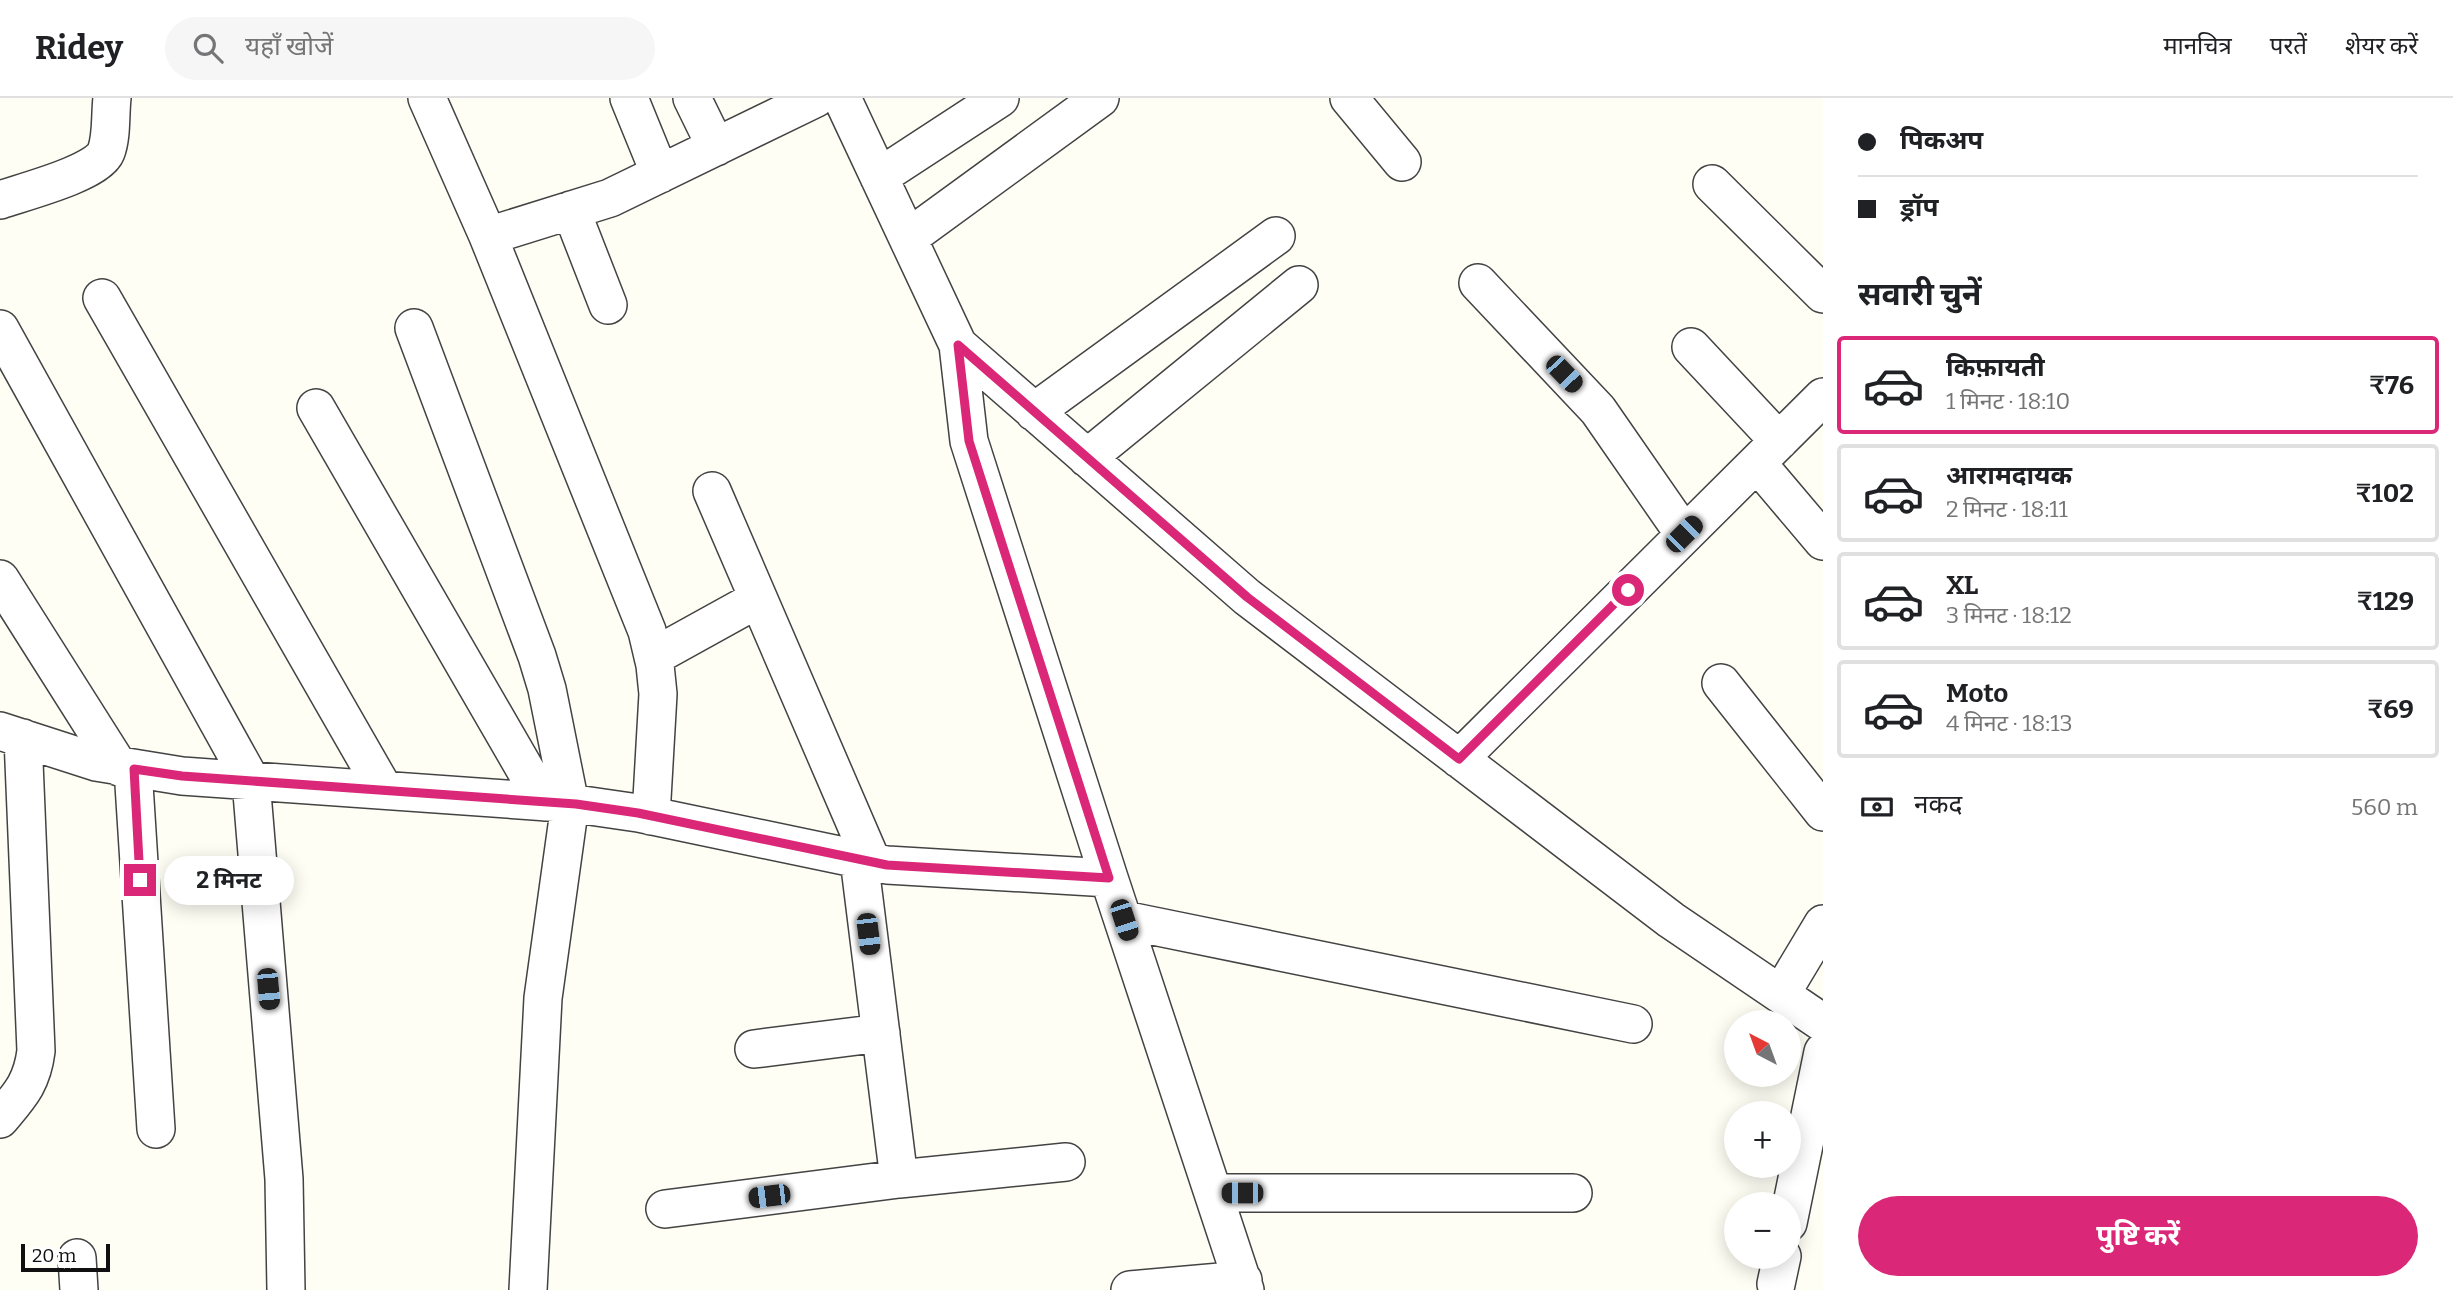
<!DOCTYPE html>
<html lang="hi">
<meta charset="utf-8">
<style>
:root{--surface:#fff;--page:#f6f6f6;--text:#202124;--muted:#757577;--line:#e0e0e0;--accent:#db2777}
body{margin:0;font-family:Bitter,"Noto Sans Devanagari",serif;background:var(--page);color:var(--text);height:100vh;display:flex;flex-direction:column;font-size:26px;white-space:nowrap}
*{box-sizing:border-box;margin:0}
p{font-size:23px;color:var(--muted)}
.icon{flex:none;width:38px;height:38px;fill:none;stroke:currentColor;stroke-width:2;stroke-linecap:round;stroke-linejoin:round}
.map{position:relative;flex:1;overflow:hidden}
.side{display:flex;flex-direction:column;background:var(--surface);width:630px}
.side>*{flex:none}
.guide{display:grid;align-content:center;height:154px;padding:0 35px;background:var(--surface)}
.needle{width:46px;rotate:319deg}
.buttons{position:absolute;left:1724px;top:912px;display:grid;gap:14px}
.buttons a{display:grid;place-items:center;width:77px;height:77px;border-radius:50%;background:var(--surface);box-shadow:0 4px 18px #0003;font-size:35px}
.scale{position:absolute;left:21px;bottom:18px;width:89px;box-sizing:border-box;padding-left:7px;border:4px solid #101010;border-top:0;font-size:19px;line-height:24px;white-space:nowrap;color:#101010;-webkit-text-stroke:5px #fff;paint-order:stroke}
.end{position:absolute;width:32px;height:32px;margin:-16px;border:9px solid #db2777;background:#fff;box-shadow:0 0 0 4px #fff}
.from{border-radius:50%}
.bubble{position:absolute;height:49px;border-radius:24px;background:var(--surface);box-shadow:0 4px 18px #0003;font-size:23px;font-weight:700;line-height:49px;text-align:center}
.car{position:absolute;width:21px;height:42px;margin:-21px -10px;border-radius:9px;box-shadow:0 0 5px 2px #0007;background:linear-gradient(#222 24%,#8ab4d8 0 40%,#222 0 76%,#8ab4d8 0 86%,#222 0)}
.guide b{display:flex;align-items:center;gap:24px;height:66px;font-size:26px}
.guide b+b{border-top:2px solid var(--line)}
.guide i{width:18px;height:18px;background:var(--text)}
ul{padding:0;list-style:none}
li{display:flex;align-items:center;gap:21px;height:98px;margin:0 14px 10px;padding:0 21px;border:4px solid var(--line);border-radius:7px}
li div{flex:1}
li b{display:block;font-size:26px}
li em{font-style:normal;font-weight:700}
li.on{border-color:var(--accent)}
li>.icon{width:63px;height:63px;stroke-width:1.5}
h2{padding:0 35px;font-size:32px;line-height:84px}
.pay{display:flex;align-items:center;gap:18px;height:77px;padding:0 35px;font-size:26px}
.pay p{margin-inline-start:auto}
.action{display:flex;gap:14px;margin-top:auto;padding:14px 35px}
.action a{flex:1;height:80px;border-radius:42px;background:var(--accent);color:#fff;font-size:28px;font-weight:700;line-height:80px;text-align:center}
header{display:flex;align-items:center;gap:42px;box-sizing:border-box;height:98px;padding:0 35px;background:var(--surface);border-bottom:2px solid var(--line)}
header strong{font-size:33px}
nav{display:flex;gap:38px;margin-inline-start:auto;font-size:24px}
.search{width:490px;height:63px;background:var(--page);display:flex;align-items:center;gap:18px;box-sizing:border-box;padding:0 24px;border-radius:38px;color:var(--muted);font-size:26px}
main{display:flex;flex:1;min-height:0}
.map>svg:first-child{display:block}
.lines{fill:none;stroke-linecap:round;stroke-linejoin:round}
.minor-casing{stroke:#434343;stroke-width:40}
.minor{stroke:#fff;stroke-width:37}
.route{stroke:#db2777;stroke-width:9}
</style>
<header>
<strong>Ridey</strong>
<div class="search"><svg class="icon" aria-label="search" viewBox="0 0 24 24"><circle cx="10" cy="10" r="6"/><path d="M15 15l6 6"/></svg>यहाँ खोजें</div>
<nav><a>मानचित्र</a><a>परतें</a><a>शेयर करें</a></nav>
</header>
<main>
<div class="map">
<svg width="1823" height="1192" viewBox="0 0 1823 1192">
<rect width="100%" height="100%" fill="#fefef5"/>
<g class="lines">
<defs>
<path id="minor" d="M427,0L488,138L647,533L655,567L658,596L651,718
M629,0L660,76
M692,0L716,49
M842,0L958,247L1247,499L1671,822L1823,925
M1349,0L1402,64
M879,79L1000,0
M1712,86L1823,196
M0,102C23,94 98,75 106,54C112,38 110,17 112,0
M571,112L608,207
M488,138L610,100L816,0
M908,140L1100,0
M1478,185L1598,312L1684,436
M102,200L384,692
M414,230L537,558L547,591L570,706L543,900L528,1192
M0,231L251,683L284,1081L286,1192
M958,247L969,343L1109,780L1245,1192
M1691,249L1779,343
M316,310L544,704
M1034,314L1276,138
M1087,360L1299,187
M1757,365L1823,443
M712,393L872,764
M0,481L119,669
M653,559L758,501
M1721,585L1823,714
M0,633L96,664L182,678L576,706L638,715L887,767L1109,780
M1459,661L1823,299
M133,671L156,1031
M859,761L899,1081
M1124,822L1633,926
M1781,896L1823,826
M754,951L881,935
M0,1021C20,997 32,985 36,953L23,640
M1215,1095H1573
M665,1111L899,1081L1066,1064
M1788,1125L1823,954
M77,1160L79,1192
M1776,1186L1782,1158
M1130,1192L1243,1182"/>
</defs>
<use href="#minor" class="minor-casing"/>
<use href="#minor" class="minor"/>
</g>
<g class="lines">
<path class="route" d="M140,782L134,671L182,678L576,706L638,715L887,767L1109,780L969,343L958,247L1247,499L1459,661L1628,492"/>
</g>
</svg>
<div class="buttons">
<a><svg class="needle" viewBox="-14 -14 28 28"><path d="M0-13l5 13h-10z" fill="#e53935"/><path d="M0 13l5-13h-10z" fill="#757577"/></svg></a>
<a>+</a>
<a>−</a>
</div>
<div class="scale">20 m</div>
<i class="end from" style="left:1628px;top:492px"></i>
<i class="end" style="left:140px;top:782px"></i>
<div class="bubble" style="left:164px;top:758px;width:130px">2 मिनट</div>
<i class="car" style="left:1564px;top:276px;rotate:136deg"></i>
<i class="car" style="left:1684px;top:436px;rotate:45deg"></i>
<i class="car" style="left:1124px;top:822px;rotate:162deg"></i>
<i class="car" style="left:868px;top:836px;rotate:173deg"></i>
<i class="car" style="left:268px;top:891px;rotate:175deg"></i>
<i class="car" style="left:1242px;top:1095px;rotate:270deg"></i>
<i class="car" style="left:769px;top:1098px;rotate:263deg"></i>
</div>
<section class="side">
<div class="guide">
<b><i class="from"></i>पिकअप</b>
<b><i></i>ड्रॉप</b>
</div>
<h2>सवारी चुनें</h2>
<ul>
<li class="on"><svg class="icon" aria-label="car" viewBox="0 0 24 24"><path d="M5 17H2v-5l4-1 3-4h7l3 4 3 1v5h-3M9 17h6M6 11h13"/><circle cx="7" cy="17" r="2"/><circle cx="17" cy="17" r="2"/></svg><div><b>किफ़ायती</b><p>1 मिनट · 18:10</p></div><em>₹76</em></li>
<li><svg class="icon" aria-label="car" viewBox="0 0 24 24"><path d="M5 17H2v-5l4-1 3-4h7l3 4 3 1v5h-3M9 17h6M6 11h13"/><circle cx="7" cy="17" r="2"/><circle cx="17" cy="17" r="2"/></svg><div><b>आरामदायक</b><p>2 मिनट · 18:11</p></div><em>₹102</em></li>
<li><svg class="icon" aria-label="car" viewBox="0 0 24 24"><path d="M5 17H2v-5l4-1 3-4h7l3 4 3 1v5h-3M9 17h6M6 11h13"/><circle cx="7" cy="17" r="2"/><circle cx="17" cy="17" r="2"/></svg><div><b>XL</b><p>3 मिनट · 18:12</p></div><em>₹129</em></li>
<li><svg class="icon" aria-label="car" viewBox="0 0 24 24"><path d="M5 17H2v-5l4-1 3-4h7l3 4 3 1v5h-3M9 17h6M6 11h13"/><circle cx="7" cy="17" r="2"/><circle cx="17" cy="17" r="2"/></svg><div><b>Moto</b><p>4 मिनट · 18:13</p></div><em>₹69</em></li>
</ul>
<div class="pay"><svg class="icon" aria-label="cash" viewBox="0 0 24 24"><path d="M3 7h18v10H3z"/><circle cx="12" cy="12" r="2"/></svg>नकद<p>560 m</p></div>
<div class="action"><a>पुष्टि करें</a></div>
</section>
</main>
